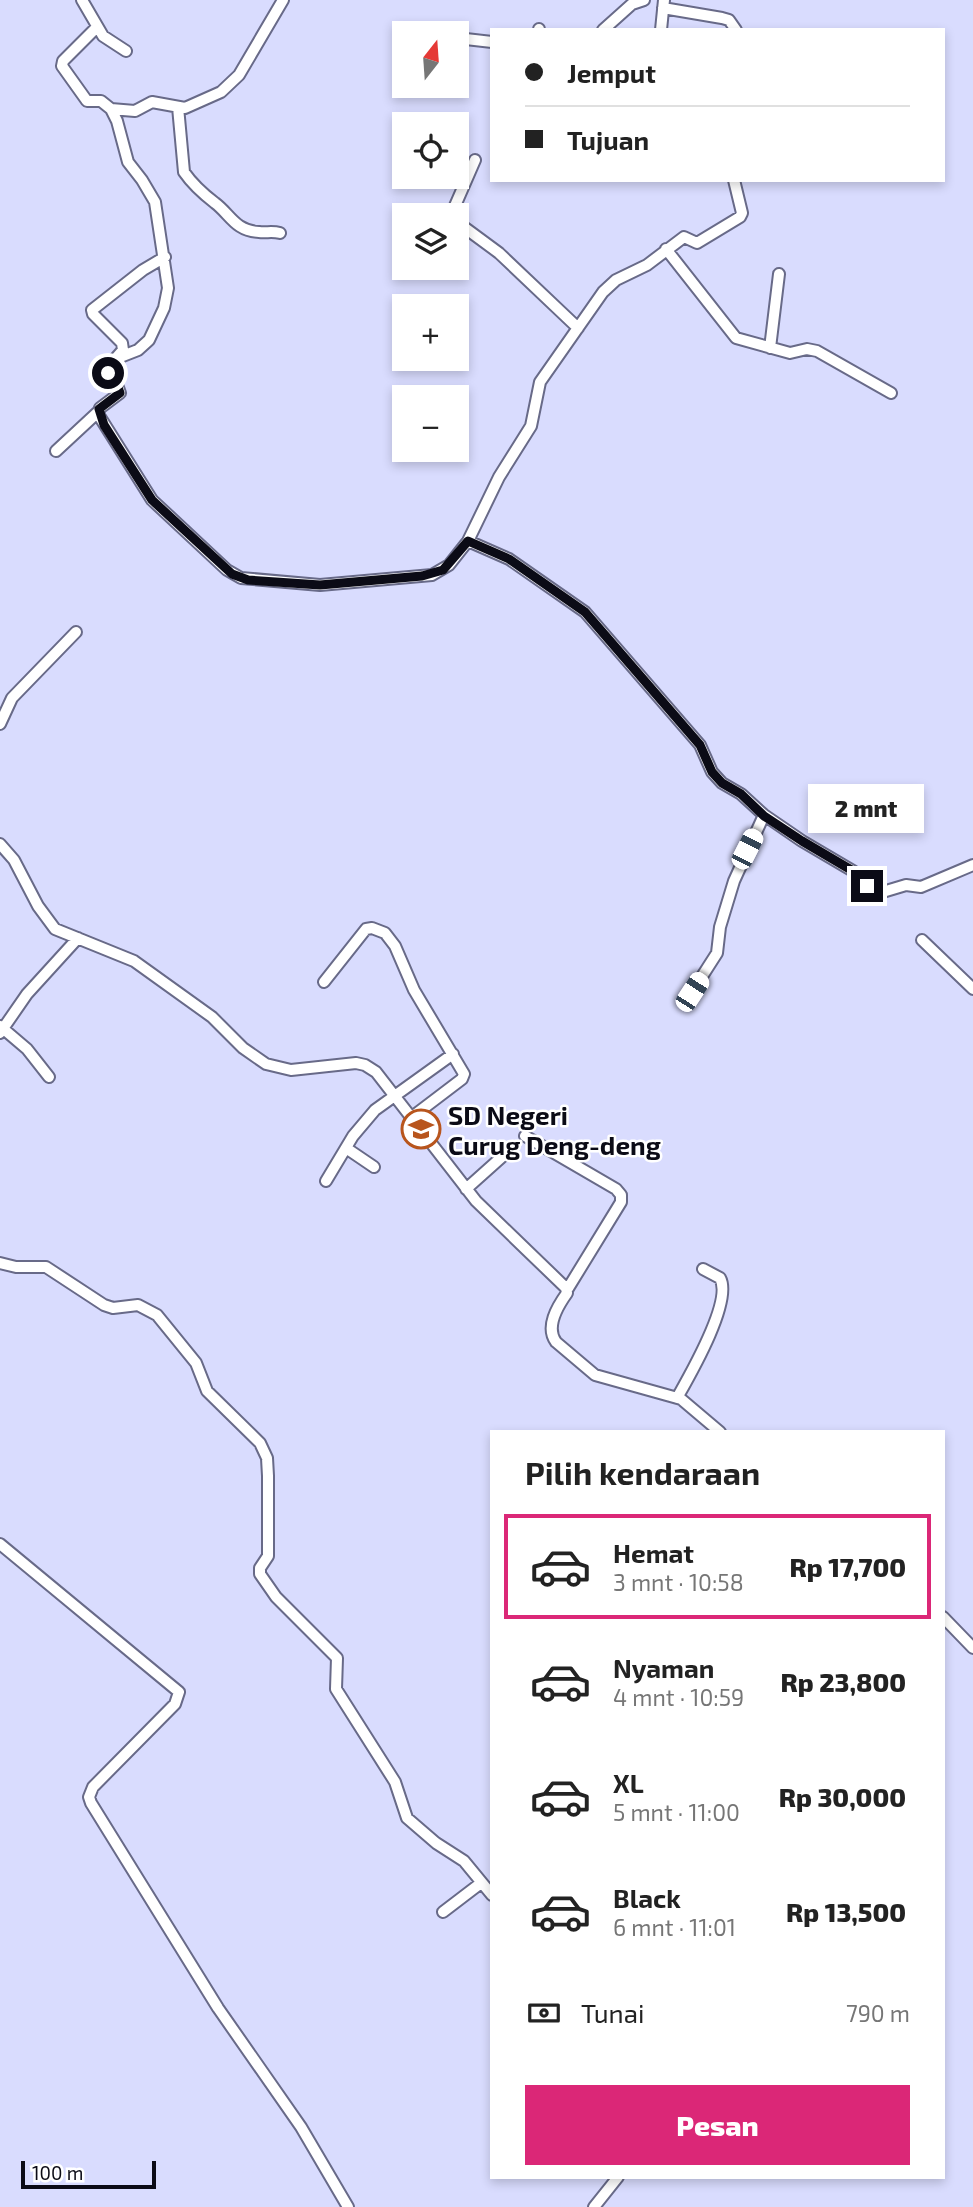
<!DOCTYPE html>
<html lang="id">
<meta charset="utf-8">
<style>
:root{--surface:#fff;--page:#f2f2f2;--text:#222;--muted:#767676;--line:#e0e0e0;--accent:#db2777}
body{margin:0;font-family:"Exo 2",sans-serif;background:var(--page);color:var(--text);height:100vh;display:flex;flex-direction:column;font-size:26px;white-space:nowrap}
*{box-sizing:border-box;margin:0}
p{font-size:23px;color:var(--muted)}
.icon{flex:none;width:38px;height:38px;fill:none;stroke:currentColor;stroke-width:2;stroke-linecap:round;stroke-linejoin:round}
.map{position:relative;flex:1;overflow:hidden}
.side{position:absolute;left:490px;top:1430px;width:455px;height:749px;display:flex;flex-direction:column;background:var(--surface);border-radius:0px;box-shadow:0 4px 10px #0003}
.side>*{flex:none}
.guide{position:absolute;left:490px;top:28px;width:455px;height:154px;border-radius:0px;box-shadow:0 4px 10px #0003;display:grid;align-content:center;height:154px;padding:0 35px;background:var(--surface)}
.needle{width:46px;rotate:17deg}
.fabs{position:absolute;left:392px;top:21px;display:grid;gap:14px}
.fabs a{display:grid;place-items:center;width:77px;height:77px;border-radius:0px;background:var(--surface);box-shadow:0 4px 10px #0003;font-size:35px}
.scale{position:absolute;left:21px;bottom:18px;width:135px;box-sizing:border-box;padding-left:7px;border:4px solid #0b0b16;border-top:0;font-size:19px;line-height:24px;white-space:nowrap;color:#0b0b16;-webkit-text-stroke:5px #fff;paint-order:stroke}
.end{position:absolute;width:32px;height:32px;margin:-16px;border:9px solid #0b0b16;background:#fff;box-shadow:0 0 0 4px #fff}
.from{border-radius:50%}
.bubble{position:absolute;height:49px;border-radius:0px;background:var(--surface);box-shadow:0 4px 10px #0003;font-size:23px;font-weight:800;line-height:49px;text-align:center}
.car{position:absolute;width:21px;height:42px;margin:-21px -10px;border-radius:9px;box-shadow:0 0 5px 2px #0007;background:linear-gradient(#fff 24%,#345 0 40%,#fff 0 76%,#345 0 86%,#fff 0)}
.guide b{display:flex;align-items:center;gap:24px;height:66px;font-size:26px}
.guide b+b{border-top:2px solid var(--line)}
.guide i{width:18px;height:18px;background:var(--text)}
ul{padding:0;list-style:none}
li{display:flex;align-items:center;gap:21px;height:105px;margin:0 14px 10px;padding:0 21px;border:4px solid transparent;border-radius:0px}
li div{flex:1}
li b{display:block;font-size:26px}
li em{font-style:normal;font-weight:800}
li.active{border-color:var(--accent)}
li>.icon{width:63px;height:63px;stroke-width:1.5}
h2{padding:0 35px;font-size:32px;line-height:84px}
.pay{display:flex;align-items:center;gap:18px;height:77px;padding:0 35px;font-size:26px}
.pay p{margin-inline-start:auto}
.button{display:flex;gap:14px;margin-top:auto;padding:14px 35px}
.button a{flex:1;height:80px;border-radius:0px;background:var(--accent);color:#fff;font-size:28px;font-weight:800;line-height:80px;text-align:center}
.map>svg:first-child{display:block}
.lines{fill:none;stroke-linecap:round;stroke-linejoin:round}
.minor-casing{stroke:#686a88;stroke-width:14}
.minor{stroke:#fff;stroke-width:10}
.route{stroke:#0b0b16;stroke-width:9}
.labels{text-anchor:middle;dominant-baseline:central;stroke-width:5;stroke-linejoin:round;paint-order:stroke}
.poi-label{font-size:26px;font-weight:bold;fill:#0b0b16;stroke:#fff;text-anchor:start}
</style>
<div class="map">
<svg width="973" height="2207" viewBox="0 0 973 2207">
<rect width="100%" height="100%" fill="#d9dcfe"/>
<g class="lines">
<defs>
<path id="minor" d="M82,0L103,36L126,51
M663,8L722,18L729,20L736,30
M97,27L63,61L62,66L87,101H101L111,109L117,121L128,162L142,180L155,202L168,288L164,308L149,340L138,350L115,359L107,366V372L115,379L120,393L100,408L98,414L152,500L227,570L241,578L320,585L432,575L449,565L468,541L499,477L531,426L540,382L603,292L616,280L647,265L684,237L697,243L740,217L742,213L734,180
M539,30V29
M603,30L632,4L644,0
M661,30L664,0
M457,38L492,42
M403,43H404
M178,107L184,172C193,185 202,193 215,203C230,214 235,231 259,232C266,233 272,231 280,233
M111,109L135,111L152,102L185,108L221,92L239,75L283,0
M451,215L475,160
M457,222L499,253L578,328
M666,249L736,338L790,353L807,349L817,351L891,393
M770,348L779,274
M115,359L123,350L122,343L93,314L92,310L143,270L165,257
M56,451L98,412
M468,541L509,559L585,612L700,745L712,772L722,783L741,794L764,815L802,841L853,871L867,886L886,891L906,885L921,887L973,865
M0,724L12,698L76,632
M0,844L14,860L38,906L55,929L134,961L212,1017L243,1048L266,1064L291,1070L356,1063L365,1065L376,1072L476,1201L566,1288L567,1293C557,1307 545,1327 556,1342L595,1375L681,1399L720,1432
M922,940L973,989
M324,982L366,929L372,928L385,933L395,946L414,990L464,1074L462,1079L412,1117
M692,992L717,953L720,927L734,881L764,815
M0,1026L27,1049L49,1077
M0,1033L27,994L78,938
M525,1136L616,1189L621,1195V1202L567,1290
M346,1148L374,1167
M326,1181L353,1136L375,1110L453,1054
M466,1189L504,1155
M0,1263L16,1267H46L104,1305L113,1308L138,1305L157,1315L196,1363L207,1391L260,1443L267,1458L268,1476V1556L260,1568V1574L276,1597L337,1658L336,1689L395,1782L407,1818L436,1843L464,1861L492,1895
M677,1398C690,1375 733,1301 720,1278L703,1269
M0,1544L179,1692L175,1704L93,1787L89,1797L91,1803L218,2008L301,2127L348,2207
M943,1617L973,1648
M443,1912L481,1883
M594,2207L618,2177"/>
</defs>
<use href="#minor" class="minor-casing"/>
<use href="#minor" class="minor"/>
</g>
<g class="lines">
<path class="route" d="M108,373L115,379L120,393L99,409L104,425L152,500L232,574L248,580L320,585L422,576L443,570L468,541L509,559L585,612L700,745L712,772L722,783L741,794L764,816L802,841L853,871L867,886"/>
</g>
<defs>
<symbol id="school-ring" viewBox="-11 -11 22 22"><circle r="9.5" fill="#fff" stroke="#b8551d" stroke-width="1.5"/><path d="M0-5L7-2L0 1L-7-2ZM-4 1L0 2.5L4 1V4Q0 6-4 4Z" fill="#b8551d"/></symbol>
</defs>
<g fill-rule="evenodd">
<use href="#school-ring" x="399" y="1107" width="44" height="44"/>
</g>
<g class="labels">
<g class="poi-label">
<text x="448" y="1114">SD Negeri<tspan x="448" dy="30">Curug Deng-deng</tspan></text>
</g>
</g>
</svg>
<div class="fabs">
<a><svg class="needle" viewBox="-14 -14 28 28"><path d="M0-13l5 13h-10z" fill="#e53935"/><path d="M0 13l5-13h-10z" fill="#767676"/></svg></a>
<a><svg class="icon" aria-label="locate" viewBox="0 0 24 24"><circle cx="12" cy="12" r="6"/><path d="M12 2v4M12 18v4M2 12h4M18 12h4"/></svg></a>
<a><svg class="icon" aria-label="layers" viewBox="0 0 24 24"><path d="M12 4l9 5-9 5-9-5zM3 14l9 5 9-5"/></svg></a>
<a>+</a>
<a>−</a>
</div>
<div class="scale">100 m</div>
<i class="end from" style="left:108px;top:373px"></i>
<i class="end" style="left:867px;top:886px"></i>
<div class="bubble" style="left:808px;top:784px;width:116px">2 mnt</div>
<i class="car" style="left:747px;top:849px;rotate:27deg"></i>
<i class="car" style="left:692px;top:992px;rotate:33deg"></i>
<div class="guide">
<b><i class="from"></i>Jemput</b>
<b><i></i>Tujuan</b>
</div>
<section class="side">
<h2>Pilih kendaraan</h2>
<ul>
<li class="active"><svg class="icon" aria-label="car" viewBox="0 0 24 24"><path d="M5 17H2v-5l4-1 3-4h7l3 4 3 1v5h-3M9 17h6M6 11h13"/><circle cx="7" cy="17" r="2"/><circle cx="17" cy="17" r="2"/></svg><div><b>Hemat</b><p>3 mnt · 10:58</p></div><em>Rp 17,700</em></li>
<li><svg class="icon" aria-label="car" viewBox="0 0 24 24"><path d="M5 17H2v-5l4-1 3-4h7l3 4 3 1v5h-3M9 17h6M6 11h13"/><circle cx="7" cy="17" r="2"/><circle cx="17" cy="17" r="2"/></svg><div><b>Nyaman</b><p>4 mnt · 10:59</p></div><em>Rp 23,800</em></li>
<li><svg class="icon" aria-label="car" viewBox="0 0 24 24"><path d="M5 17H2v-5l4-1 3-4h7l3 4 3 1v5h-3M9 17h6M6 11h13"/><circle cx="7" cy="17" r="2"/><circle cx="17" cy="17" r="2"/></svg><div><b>XL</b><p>5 mnt · 11:00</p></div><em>Rp 30,000</em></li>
<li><svg class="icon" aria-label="car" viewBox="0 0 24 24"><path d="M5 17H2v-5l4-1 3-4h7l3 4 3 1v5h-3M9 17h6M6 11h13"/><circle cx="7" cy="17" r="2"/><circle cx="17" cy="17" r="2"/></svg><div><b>Black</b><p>6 mnt · 11:01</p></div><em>Rp 13,500</em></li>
</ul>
<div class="pay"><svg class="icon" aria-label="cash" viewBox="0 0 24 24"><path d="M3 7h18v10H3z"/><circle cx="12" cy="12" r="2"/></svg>Tunai<p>790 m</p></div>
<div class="button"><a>Pesan</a></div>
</section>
</div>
